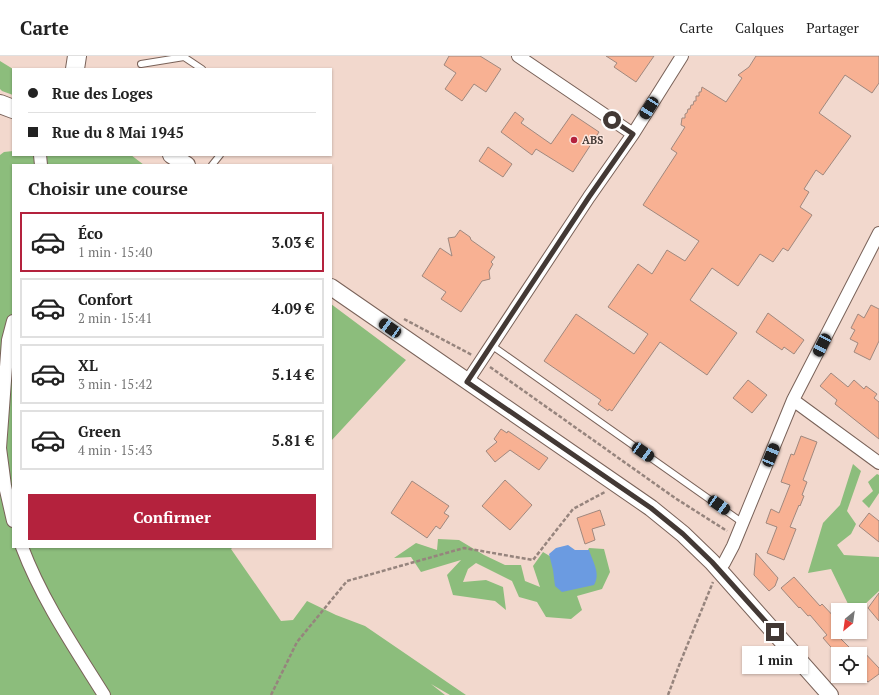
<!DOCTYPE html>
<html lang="fr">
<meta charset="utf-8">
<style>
:root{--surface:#fff;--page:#f2f2f2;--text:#222;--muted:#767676;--line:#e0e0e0;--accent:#b4223d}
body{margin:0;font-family:"PT Serif",serif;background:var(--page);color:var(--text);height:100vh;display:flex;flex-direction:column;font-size:15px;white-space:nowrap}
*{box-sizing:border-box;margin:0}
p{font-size:13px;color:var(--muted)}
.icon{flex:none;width:22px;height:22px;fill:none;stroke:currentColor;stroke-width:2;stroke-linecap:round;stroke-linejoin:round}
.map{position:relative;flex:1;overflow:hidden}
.sheet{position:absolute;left:12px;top:108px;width:320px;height:384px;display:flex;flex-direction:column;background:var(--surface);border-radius:0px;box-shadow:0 1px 3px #0004}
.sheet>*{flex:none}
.banner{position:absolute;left:12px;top:12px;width:320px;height:88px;border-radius:0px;box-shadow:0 1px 3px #0004;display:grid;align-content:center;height:88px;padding:0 16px;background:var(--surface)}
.needle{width:26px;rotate:209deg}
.tools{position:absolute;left:831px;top:547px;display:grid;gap:8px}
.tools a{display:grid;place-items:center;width:36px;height:36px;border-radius:0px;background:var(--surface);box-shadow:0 1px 3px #0004;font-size:20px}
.end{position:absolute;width:18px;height:18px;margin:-9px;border:5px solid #433935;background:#fff;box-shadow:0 0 0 2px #fff}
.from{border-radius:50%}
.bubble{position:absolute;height:28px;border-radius:0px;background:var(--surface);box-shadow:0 1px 3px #0004;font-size:13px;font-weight:800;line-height:28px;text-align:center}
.car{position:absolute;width:12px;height:24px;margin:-12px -6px;border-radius:5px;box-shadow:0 0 3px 1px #0007;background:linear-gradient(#222 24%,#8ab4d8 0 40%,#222 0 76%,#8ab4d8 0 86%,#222 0)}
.banner b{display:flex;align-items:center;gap:14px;height:38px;font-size:15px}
.banner b+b{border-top:1px solid var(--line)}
.banner i{width:10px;height:10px;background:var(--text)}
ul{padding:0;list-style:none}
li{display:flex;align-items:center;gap:12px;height:60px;margin:0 8px 6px;padding:0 8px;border:2px solid var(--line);border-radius:0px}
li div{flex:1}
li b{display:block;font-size:15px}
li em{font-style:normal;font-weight:800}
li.active{border-color:var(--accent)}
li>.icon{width:36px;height:36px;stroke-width:1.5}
h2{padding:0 16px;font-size:18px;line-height:48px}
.cta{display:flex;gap:8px;margin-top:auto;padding:8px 16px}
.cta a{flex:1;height:46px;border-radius:0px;background:var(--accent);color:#fff;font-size:16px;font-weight:800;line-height:46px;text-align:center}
header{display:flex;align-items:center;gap:24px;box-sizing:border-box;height:56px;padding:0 20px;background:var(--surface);border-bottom:1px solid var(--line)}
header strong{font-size:19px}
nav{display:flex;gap:22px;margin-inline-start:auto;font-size:14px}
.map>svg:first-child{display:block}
.green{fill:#8cbd7c}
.water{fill:#6b9be1}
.building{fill:#f8b193;stroke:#a0887e}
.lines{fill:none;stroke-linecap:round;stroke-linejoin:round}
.service-casing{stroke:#796259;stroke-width:8}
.minor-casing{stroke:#796259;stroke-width:14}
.secondary-casing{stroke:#796259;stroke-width:18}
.primary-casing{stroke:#796259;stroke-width:20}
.path{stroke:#96847d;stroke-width:2.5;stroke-dasharray:4 2;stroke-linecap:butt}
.service{stroke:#fff;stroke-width:6}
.minor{stroke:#fff;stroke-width:12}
.secondary{stroke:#fff;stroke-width:16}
.primary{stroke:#fff;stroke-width:18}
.route{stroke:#433935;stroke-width:5}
.poi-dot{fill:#b4223d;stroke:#fce6de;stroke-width:1.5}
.labels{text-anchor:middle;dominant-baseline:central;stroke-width:3;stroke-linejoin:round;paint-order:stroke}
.poi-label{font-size:11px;font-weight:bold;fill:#433935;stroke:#fce6de;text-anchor:start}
</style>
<header>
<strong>Carte</strong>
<nav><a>Carte</a><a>Calques</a><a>Partager</a></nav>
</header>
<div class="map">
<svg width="879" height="639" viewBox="0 0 879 639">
<rect width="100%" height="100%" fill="#f2d8cd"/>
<path class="green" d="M0,5L13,13V39L2,35L0,33Z
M13,95V99H131L144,109H13V491H233L231,493L281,565L293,564L307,545L336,559L365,570L466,639H450L431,628L445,639H0V99L4,96Z
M331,248L406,304L331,385Z
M853,408L861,415L847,455L856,468L851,478L837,489L844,499L879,501V535L863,550H849L831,513L808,517L823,467L840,449Z
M877,418L879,419V437L869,452L862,445L873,435L868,426Z
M438,483L459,484L484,499L505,509H521L525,525L540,531L533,510L543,496L558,505L583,504L589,492L604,493L610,516L602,533L577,540L582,554L571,563L546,561L537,546L519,541L512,525L476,507L468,513L463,526L486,524L503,531L506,554L495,545L453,539L447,519L461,504L421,516L411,501L394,502L416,487L437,494Z"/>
<path class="water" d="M568,489L575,494H589C593,506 601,518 594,529L562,536L555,530L553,514L549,498L556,492Z"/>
<path class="building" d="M449,0H480L501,13L486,36L474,28L462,45L445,33L456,17L444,9Z
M606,0H654L636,26L614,11L617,7Z
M756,0H879V27L872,37L845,19L819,57L851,80L823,119L816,114L804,133L809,136L800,151L812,159L788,195L783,192L773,206L760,198L738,230L712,212L690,244L737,277L707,319L660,286L612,355L609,353L608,355L598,348L601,344L544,305L576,258L634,298L648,278L608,251L638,208L652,218L667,194L685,205L699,185L643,149L677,97L671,93L685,71L681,69L682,62H685V58L687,57L688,53H690L691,49H693L694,45H696V40H699V36H701L702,31L726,46L742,22L738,19L749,11Z
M515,56L524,63L521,67L551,88L572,58L599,76L573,116L536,93L532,99L501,76Z
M488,91L512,108L503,121L479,105Z
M460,174L470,181L471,184L495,201L491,206L493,208L489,215L490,223L482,225L461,256L441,243L446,236L422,220L440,192L452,200L448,182L455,181Z
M871,249L879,253V285L870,304L854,296L858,287L850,283L855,274L851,272L858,258L864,262Z
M768,257L804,284L794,298L784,291L782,294L756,276Z
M831,317L848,331L854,324L864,333L866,330L877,338L874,342L879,346V383L835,348L837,344L820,330Z
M748,324L767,339L752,357L733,342Z
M501,373L507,377L508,375L548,402L539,414L510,394L495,406L486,395L497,386L494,383Z
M801,380L817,386L803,424L807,426L802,439L804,440L800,450L799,449L790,471L796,473L784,504L767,497L777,471L766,467L771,453L779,457L790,429L781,426L791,398L794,399Z
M505,424L532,449L510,474L482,450Z
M412,425L449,450L444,457L449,460L440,473L436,470L427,482L391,457Z
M600,454L605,469L592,473L595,484L585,488L577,462Z
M869,457L879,465V486L859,470Z
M756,497L778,522L775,530L769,535L754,519Z
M794,521L820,550L822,548L838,565L837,579L856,598H837L823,582L827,579L810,559L808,560L800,551L799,552L781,532Z
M879,537V565L868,552Z
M860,592L879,612V618L868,626L860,617Z"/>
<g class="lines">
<defs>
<path id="service" d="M141,8L184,1L202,13
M212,109L220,99
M491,289L743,467"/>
<path id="minor" d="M518,0L633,78
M40,99L41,109
M13,265L8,284L0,392L5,430L13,465
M467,326L589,141L633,78L682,0
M793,344L879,407
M22,491C42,544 74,591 104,639
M719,513L724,507L733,490L793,344L879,177"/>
<path id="secondary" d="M171,99L187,109
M331,231L651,452L683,478L712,506L830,639"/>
<path id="primary" d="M75,13L77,0
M0,48L13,53"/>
</defs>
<use href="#service" class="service-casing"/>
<use href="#minor" class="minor-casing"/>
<use href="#secondary" class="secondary-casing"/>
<use href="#primary" class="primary-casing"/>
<path class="path" d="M404,263L472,299
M490,311L675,442L727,475
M271,639L297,586L347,525L464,492L533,504L573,453L605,436
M668,639L680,607L713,526"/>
<use href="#service" class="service"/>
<use href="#minor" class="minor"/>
<use href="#secondary" class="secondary"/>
<use href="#primary" class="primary"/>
</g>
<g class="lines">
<path class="route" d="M612,64L633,78L589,141L467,326L651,452L683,478L712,506L775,576"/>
</g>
<circle class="poi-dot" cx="574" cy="84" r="4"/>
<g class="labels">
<g class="poi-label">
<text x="582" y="84">ABS</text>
</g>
</g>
</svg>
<div class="tools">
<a><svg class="needle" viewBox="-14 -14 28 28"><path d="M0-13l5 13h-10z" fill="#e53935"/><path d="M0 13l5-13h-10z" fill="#767676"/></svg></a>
<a><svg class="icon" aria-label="locate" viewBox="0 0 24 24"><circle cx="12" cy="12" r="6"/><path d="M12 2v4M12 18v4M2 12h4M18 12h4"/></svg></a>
</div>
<i class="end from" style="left:612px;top:64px"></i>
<i class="end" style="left:775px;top:576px"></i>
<div class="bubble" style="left:742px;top:590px;width:66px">1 min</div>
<i class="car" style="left:649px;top:52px;rotate:213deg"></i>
<i class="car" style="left:390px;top:272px;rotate:305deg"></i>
<i class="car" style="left:822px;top:289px;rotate:207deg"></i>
<i class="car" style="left:643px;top:396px;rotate:125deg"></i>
<i class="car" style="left:771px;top:399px;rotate:22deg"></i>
<i class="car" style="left:719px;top:449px;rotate:125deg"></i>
<div class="banner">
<b><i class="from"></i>Rue des Loges</b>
<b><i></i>Rue du 8 Mai 1945</b>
</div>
<section class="sheet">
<h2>Choisir une course</h2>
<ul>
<li class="active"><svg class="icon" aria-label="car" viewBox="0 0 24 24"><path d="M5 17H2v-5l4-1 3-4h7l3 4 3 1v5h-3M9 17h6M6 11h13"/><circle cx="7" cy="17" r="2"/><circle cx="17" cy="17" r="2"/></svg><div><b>Éco</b><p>1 min · 15:40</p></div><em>3.03 €</em></li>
<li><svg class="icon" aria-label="car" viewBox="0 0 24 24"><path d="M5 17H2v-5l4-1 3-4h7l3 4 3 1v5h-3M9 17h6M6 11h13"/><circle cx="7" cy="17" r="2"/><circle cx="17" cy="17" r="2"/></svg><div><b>Confort</b><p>2 min · 15:41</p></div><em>4.09 €</em></li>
<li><svg class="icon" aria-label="car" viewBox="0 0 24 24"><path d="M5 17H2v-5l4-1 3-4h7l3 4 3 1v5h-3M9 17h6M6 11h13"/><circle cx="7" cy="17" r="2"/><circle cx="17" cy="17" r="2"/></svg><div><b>XL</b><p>3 min · 15:42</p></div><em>5.14 €</em></li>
<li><svg class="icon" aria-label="car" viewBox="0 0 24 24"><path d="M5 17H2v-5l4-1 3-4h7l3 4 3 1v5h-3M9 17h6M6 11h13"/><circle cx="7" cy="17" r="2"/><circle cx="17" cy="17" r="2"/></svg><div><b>Green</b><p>4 min · 15:43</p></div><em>5.81 €</em></li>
</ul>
<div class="cta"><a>Confirmer</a></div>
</section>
</div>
